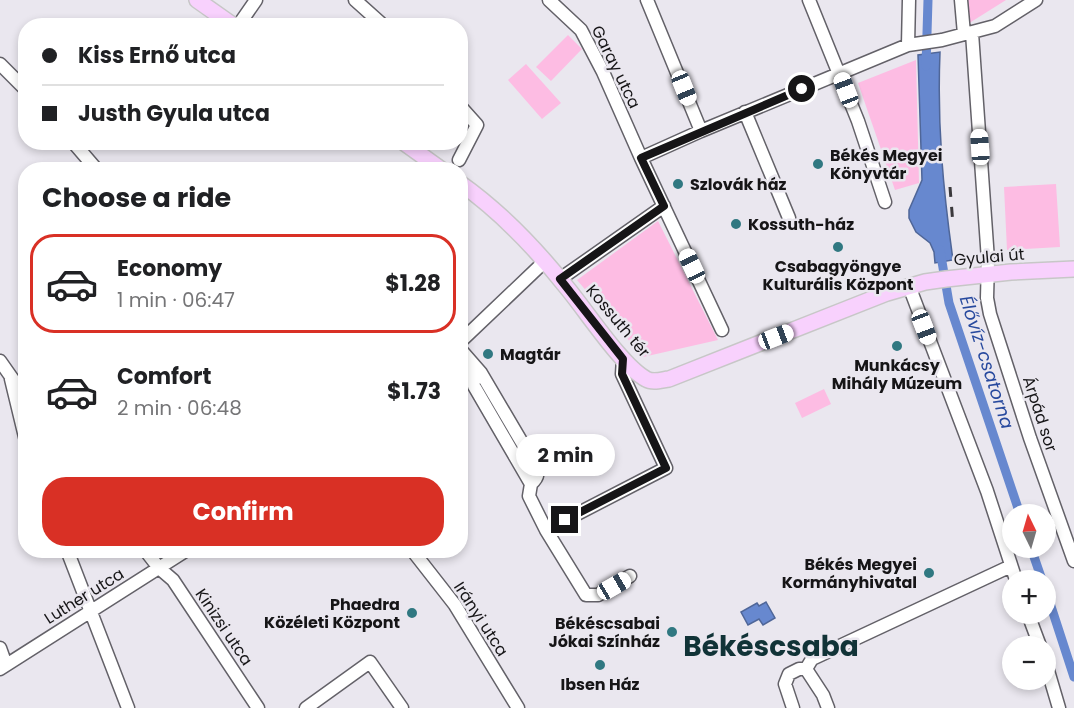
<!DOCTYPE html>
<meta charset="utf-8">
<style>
:root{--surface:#fff;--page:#f2f2f2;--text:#202124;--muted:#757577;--line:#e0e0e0;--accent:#d93025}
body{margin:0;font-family:Poppins,sans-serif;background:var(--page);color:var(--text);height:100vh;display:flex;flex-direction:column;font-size:22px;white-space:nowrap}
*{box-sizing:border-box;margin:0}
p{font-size:20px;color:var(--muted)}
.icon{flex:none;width:33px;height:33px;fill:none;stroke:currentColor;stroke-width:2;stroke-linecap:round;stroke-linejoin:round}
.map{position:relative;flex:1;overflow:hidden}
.side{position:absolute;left:18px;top:162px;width:450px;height:396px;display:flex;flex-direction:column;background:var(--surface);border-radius:24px;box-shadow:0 3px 9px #0003}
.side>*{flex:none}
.guide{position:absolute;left:18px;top:18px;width:450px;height:132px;border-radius:24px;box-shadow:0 3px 9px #0003;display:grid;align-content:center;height:132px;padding:0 24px;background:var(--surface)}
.needle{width:39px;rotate:355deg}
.tools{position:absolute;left:1002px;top:504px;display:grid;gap:12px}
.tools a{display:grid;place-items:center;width:54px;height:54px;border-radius:50%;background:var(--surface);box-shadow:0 3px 9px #0003;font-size:30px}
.end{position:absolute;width:27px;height:27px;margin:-14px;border:8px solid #161517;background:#fff;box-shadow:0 0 0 3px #fff}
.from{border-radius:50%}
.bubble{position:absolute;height:42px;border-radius:21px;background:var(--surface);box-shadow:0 3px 9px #0003;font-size:20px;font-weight:700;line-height:42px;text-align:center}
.car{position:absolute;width:18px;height:36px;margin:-18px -9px;border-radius:8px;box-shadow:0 0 4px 2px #0007;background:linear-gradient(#fff 24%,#345 0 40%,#fff 0 76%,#345 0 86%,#fff 0)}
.guide b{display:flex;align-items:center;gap:21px;height:57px;font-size:22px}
.guide b+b{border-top:2px solid var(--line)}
.guide i{width:15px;height:15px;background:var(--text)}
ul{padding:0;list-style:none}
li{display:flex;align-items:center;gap:18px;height:99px;margin:0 12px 9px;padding:0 12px;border:3px solid transparent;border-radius:24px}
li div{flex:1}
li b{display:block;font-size:22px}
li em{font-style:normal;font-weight:700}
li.active{border-color:var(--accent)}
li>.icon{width:54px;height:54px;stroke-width:1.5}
h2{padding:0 24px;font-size:27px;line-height:72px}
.button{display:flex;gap:12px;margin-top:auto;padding:12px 24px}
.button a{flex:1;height:69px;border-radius:24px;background:var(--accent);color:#fff;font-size:24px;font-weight:700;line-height:69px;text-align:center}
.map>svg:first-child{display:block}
.green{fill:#fdbce3}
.water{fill:#6788cf;stroke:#4f6698;stroke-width:1.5}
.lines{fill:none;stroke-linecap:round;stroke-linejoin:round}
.canal{stroke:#6788cf;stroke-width:9}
.minor-casing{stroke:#636168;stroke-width:15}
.major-casing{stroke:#c7c7c7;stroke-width:18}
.minor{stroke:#fff;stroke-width:12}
.major{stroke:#f8d1fd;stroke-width:15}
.rail{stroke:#3b393c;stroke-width:3;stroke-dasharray:10 10;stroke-linecap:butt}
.route{stroke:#161517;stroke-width:8}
.poi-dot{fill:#307881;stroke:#eae7ef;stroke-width:2}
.labels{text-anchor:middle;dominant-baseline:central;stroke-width:5;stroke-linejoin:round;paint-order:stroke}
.street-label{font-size:16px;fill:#161517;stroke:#eae7ef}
.poi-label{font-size:16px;font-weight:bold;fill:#161517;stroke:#eae7ef;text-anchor:start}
.water-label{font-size:18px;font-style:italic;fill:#27499e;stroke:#eae7ef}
.town-label{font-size:28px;font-weight:bold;fill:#113337;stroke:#eae7ef}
</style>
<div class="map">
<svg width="1074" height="708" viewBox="0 0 1074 708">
<rect width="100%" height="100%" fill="#eae7ef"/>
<path class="green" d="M962,0H1006L963,27Z
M568,35L582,49L551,81L536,67Z
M916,60L919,183L895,190L858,83Z
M526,64L561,103L542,119L508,80Z
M1056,184L1060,247L1007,250L1004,187Z
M658,221L718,340L643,357L577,280Z
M824,389L831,404L802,418L795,403Z"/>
<path class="water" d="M940,52C937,124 943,189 953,260L935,263L934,252L930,243L916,232L909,218V210L922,180L918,55Z
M766,602L775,618L763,625L759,619L748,625L741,612L757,603L759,606Z"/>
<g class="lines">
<path class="canal" d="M926,66L928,0
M940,250L949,303L1020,514
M1031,548L1042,580
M1046,591L1074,677"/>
<defs>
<path id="minor" d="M355,0L384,26
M549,0L581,30L603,72L641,158L722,330
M647,0L701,131
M809,0L858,121L885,202
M961,0L964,34
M238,26L256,0
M972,33L988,260L987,298L990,314L1030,438L1074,561
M908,45L909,0
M0,64L26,90
M745,112L789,218
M73,142L97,170
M641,158L701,131L908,45L942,40L995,26L1036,0
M459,160L477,125L460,106
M560,279L664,206
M909,286L987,491L1016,580
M460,342L544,262
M460,349L481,373L534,463C539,472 539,477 531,484L529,496L546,530L586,595H598L630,576
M0,361L26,398
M471,362L474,386L531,484
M11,379L26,441
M546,530L666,468L622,374L623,359
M67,550L128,708
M145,550L159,568L173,580L258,708
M412,550L455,605L518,708
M1028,614L1040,646
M0,648L6,665
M1046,664L1059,708
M0,669L187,550
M806,669L812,659L1011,566
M806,669L823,695L828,708
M306,708L370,662L402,708
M793,708L785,684L789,674L799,669H806"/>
<path id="major" d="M197,0L234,26
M403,142L442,170
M460,183C501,212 537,250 568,289C587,312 622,366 646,379C653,383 661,380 669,379L887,293L925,282L946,279L1011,272L1074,269"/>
</defs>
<use href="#minor" class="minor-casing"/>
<use href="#major" class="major-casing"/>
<use href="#minor" class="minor"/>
<use href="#major" class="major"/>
<path class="rail" d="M950,187L953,225"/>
</g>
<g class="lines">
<path class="route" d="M565,520L666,468L622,374L623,359L560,279L664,206L641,158L802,89"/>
</g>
<g class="poi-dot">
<circle cx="818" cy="164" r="6"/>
<circle cx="678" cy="184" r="6"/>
<circle cx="736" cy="224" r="6"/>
<circle cx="838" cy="247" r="6"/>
<circle cx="897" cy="346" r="6"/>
<circle cx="488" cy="354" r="6"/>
<circle cx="929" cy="573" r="6"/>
<circle cx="412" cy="613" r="6"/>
<circle cx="672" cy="632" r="6"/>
<circle cx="600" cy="665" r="6"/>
</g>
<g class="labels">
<g class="street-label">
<text transform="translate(616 67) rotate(64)">Garay utca</text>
<text transform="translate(989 257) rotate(-5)">Gyulai út</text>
<text transform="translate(618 321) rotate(50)">Kossuth tér</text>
<text transform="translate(1040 414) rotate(72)">Árpád sor</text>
<text transform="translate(84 596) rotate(-32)">Luther utca</text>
<text transform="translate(481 619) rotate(57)">Irányi utca</text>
<text transform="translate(224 627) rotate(56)">Kinizsi utca</text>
</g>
<g class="poi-label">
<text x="830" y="155">Békés Megyei<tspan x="830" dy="18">Könyvtár</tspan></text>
<text x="690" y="184">Szlovák ház</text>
<text x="748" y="224">Kossuth-ház</text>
<text x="838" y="266" text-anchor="middle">Csabagyöngye<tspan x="838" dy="18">Kulturális Központ</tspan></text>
<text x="500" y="354">Magtár</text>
<text x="897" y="365" text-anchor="middle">Munkácsy<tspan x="897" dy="18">Mihály Múzeum</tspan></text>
<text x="917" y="564" text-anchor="end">Békés Megyei<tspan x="917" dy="18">Kormányhivatal</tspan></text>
<text x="400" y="604" text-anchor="end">Phaedra<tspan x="400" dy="18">Közéleti Központ</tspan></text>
<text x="660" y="623" text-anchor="end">Békéscsabai<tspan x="660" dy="18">Jókai Színház</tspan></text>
<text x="600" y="684" text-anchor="middle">Ibsen Ház</text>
</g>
<g class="water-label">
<text transform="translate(987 362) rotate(72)">Élővíz-csatorna</text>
</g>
<g class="town-label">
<text x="771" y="646">Békéscsaba</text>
</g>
</g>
</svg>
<div class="tools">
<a><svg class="needle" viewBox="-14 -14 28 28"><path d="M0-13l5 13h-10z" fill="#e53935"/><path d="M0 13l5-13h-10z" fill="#757577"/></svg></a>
<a>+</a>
<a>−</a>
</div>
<i class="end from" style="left:802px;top:89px"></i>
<i class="end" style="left:565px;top:520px"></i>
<div class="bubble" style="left:516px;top:434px;width:99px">2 min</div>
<i class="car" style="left:684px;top:88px;rotate:158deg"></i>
<i class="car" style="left:846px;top:90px;rotate:339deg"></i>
<i class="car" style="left:980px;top:147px;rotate:356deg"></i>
<i class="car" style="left:692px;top:266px;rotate:335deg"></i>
<i class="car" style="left:924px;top:327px;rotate:159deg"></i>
<i class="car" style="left:776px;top:337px;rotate:69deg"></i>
<i class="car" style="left:614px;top:586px;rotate:60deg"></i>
<div class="guide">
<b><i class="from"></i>Kiss Ernő utca</b>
<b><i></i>Justh Gyula utca</b>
</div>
<section class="side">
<h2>Choose a ride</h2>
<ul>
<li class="active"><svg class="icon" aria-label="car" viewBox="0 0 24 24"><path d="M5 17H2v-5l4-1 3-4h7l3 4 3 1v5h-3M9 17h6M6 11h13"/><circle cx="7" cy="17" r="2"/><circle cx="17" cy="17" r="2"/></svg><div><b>Economy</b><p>1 min · 06:47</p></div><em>$1.28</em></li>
<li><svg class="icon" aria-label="car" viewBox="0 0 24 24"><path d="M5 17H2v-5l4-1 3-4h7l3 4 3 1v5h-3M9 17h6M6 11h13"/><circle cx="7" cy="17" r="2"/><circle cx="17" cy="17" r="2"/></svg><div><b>Comfort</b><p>2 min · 06:48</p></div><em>$1.73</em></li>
</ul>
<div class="button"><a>Confirm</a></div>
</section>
</div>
